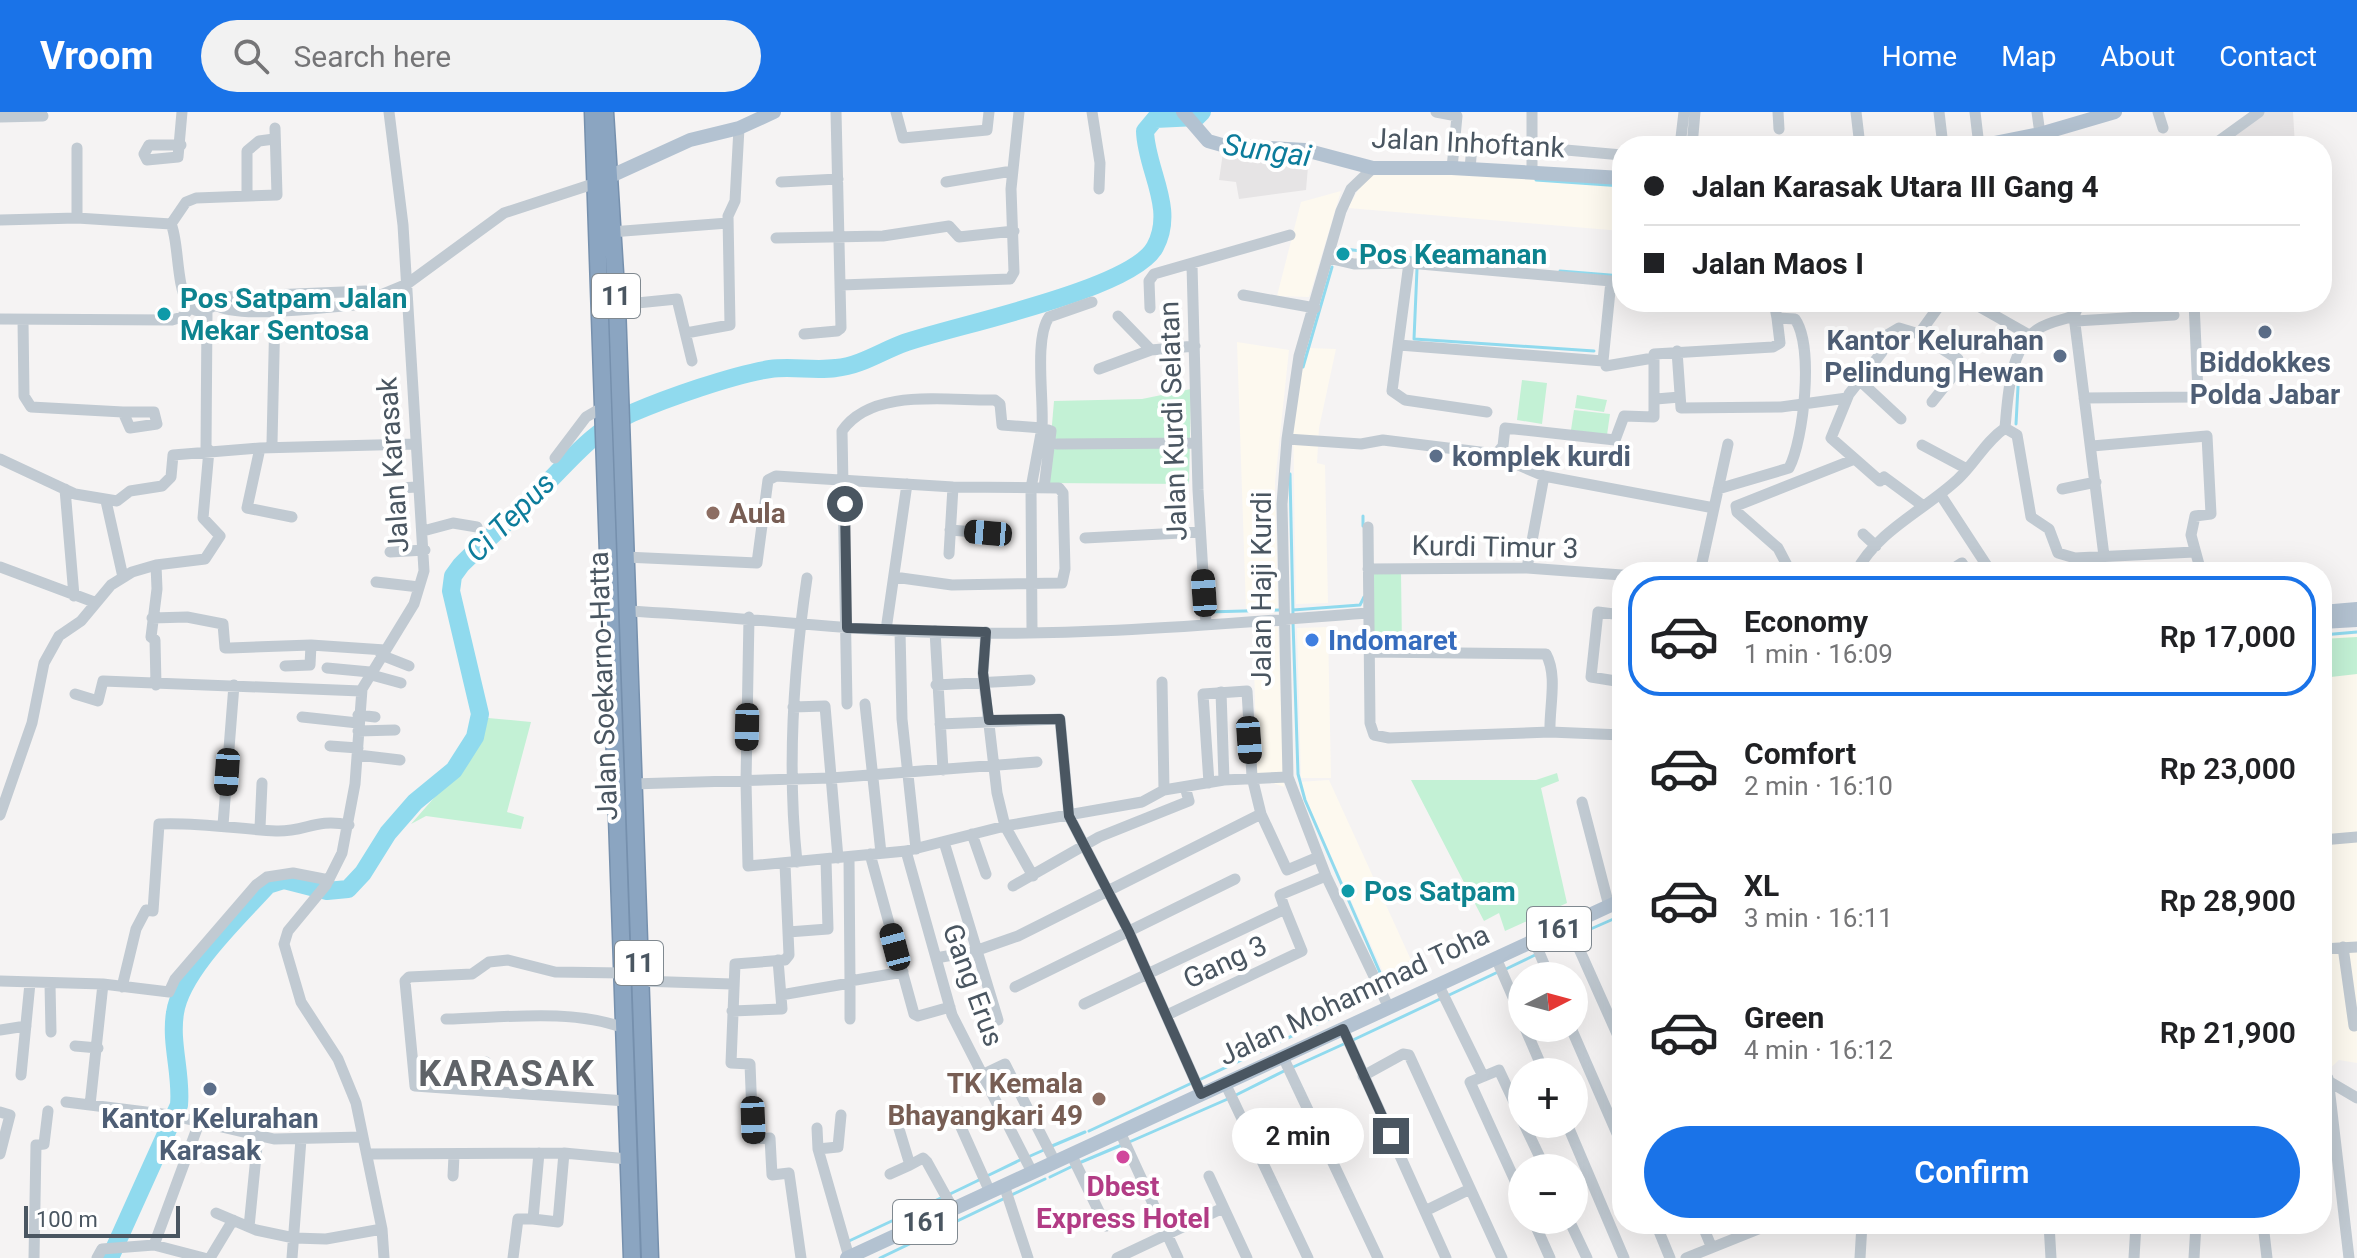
<!DOCTYPE html>
<meta charset="utf-8">
<style>
:root{--surface:#fff;--page:#f2f2f2;--text:#202124;--muted:#757577;--line:#e0e0e0;--accent:#1a73e8}
body{margin:0;font-family:Roboto,sans-serif;background:var(--page);color:var(--text);height:100vh;display:flex;flex-direction:column;font-size:30px;white-space:nowrap}
*{box-sizing:border-box;margin:0}
p{font-size:26px;color:var(--muted)}
.icon{flex:none;width:44px;height:44px;fill:none;stroke:currentColor;stroke-width:2;stroke-linecap:round;stroke-linejoin:round}
.map{position:relative;flex:1;overflow:hidden}
.panel{position:absolute;left:1612px;top:450px;width:720px;height:672px;display:flex;flex-direction:column;background:var(--surface);border-radius:32px;box-shadow:0 8px 32px #0002}
.panel>*{flex:none}
.guide{position:absolute;left:1612px;top:24px;width:720px;height:176px;border-radius:32px;box-shadow:0 8px 32px #0002;display:grid;align-content:center;height:176px;padding:0 32px;background:var(--surface)}
.needle{width:52px;rotate:84deg}
.controls{position:absolute;left:1508px;top:850px;display:grid;gap:16px}
.controls a{display:grid;place-items:center;width:80px;height:80px;border-radius:50%;background:var(--surface);box-shadow:0 8px 32px #0002;font-size:40px}
.scale{position:absolute;left:24px;bottom:20px;width:156px;box-sizing:border-box;padding-left:8px;border:4px solid #4a5661;border-top:0;font-size:22px;line-height:28px;white-space:nowrap;color:#4a5661;-webkit-text-stroke:6px #fff;paint-order:stroke}
.end{position:absolute;width:36px;height:36px;margin:-18px;border:10px solid #4a5661;background:#fff;box-shadow:0 0 0 4px #fff}
.from{border-radius:50%}
.bubble{position:absolute;height:56px;border-radius:28px;background:var(--surface);box-shadow:0 8px 32px #0002;font-size:26px;font-weight:600;line-height:56px;text-align:center}
.car{position:absolute;width:24px;height:48px;margin:-24px -12px;border-radius:10px;box-shadow:0 0 6px 2px #0007;background:linear-gradient(#222 24%,#8ab4d8 0 40%,#222 0 76%,#8ab4d8 0 86%,#222 0)}
.guide b{display:flex;align-items:center;gap:28px;height:76px;font-size:30px}
.guide b+b{border-top:2px solid var(--line)}
.guide i{width:20px;height:20px;background:var(--text)}
ul{padding:14px 0 0;list-style:none}
li{display:flex;align-items:center;gap:24px;height:120px;margin:0 16px 12px;padding:0 16px;border:4px solid transparent;border-radius:32px}
li div{flex:1}
li b{display:block;font-size:30px}
li em{font-style:normal;font-weight:600}
li.active{border-color:var(--accent)}
li>.icon{width:72px;height:72px;stroke-width:1.5}
.button{display:flex;gap:16px;margin-top:auto;padding:16px 32px}
.button a{flex:1;height:92px;border-radius:48px;background:var(--accent);color:#fff;font-size:32px;font-weight:600;line-height:92px;text-align:center}
header{display:flex;align-items:center;gap:48px;box-sizing:border-box;height:112px;padding:0 40px;background:var(--accent);color:#fff}
header strong{font-size:38px}
nav{display:flex;gap:44px;margin-inline-start:auto;font-size:28px}
.search{width:560px;height:72px;background:var(--page);display:flex;align-items:center;gap:20px;box-sizing:border-box;padding:0 28px;border-radius:44px;color:var(--muted);font-size:30px}
.map>svg:first-child{display:block}
.commercial{fill:#fdf9ef}
.education{fill:#e6e4e5}
.green{fill:#c3f1d5}
.lines{fill:none;stroke-linecap:round;stroke-linejoin:round}
.stream{stroke:#90daee;stroke-width:3}
.river{stroke:#90daee;stroke-width:18}
.highway-casing{stroke:#7690ad;stroke-width:19}
.minor{stroke:#c1cad2;stroke-width:11}
.major{stroke:#b3c2d1;stroke-width:14}
.highway{stroke:#8ba5c1;stroke-width:16}
.route{stroke:#4a5661;stroke-width:10}
.culture-dot{fill:#0f9aa8;stroke:#fff;stroke-width:3}
.service-dot{fill:#5c6f8a;stroke:#fff;stroke-width:3}
.education-dot{fill:#8d6e63;stroke:#fff;stroke-width:3}
.shop-dot{fill:#3f7fe0;stroke:#fff;stroke-width:3}
.hotel-dot{fill:#d1479c;stroke:#fff;stroke-width:3}
.labels{text-anchor:middle;dominant-baseline:central;stroke-width:8;stroke-linejoin:round;paint-order:stroke}
.shield{fill:#fff;stroke:#808990;stroke-width:2}
.shield-label{font-size:26px;font-weight:bold;fill:#4a5661}
.street-label{font-size:28px;fill:#4a5661;stroke:#fff}
.culture-label{font-size:28px;font-weight:bold;fill:#0d838f;stroke:#fff;text-anchor:start}
.service-label{font-size:28px;font-weight:bold;fill:#4e5e75;stroke:#fff}
.education-label{font-size:28px;font-weight:bold;fill:#785e54;stroke:#fff;text-anchor:start}
.shop-label{font-size:28px;font-weight:bold;fill:#366cbe;stroke:#fff;text-anchor:start}
.hotel-label{font-size:28px;font-weight:bold;fill:#b23c85;stroke:#fff}
.water-label{font-size:30px;font-style:italic;fill:#0c7c9b;stroke:#fff}
.district-label{font-size:36px;font-weight:bold;letter-spacing:2px;fill:#5f6368;stroke:#fff}
</style>
<header>
<strong>Vroom</strong>
<div class="search"><svg class="icon" aria-label="search" viewBox="0 0 24 24"><circle cx="10" cy="10" r="6"/><path d="M15 15l6 6"/></svg>Search here</div>
<nav><a>Home</a><a>Map</a><a>About</a><a>Contact</a></nav>
</header>
<div class="map">
<svg width="2357" height="1146" viewBox="0 0 2357 1146">
<rect width="100%" height="100%" fill="#f5f3f3"/>
<path class="commercial" d="M1392,57L1622,70V119L1348,96L1364,67Z
M1341,79L1309,185L1277,184L1301,90Z
M1237,230L1289,238L1275,370L1278,497H1246Z
M1307,236L1336,237L1319,316L1317,351L1325,353L1328,491L1296,492L1293,303Z
M1253,515H1278L1284,675L1257,665Z
M1328,515L1331,666H1301L1297,516Z
M2357,522V951L2339,948L2324,962L2322,525Z
M1329,668L1411,848L1384,862L1298,670Z"/>
<path class="education" d="M2262,0H2293L2295,34H2217Z
M1224,34L1309,43L1306,78L1239,87L1236,70L1219,68Z"/>
<path class="green" d="M1522,268L1547,271L1542,312L1517,308Z
M1191,277L1189,372L1047,371L1054,289L1142,287Z
M1577,283L1607,288L1604,300L1575,296Z
M1574,298L1610,302L1607,323L1571,318Z
M1370,460H1401L1402,537L1371,538Z
M2357,525V562L2322,566V527Z
M488,606L531,610L507,700L524,705L521,717L426,704L411,712L478,636Z
M1557,661L1559,669L1541,676L1567,791L1505,819L1499,801L1484,809L1411,668H1536Z"/>
<g class="lines">
<path class="stream" d="M1536,68L1622,74
M1338,136L1413,146
M1417,157L1414,227L1594,239
M1560,159L1622,164
M1303,255L1332,155
M2016,312L2019,256
M1290,362L1293,502
M1363,404V414
M1293,498L1360,493L1364,485
M1207,500L1279,498
M1293,510L1298,662L1305,688L1388,879L1384,881
M2322,523L2357,520
M1577,823L1618,805
M1543,839L1569,827
M1506,857L1535,843
M1447,884L1498,860
M1353,928L1440,887
M1291,956L1346,931
M1199,968L1381,882
M1236,983L1286,958
M1089,1019L1194,970
M1127,1031L1230,986
M1052,1034L1085,1020
M1028,1045L1046,1037
M1079,1051L1124,1032
M987,1064L1020,1048
M1050,1065L1075,1053
M950,1082L979,1068
M849,1129L943,1085
M880,1146L1045,1067"/>
<path class="river" d="M110,1146L179,993C182,963 170,931 175,901C181,859 240,804 268,773L284,768L327,779L348,777L363,761L388,721L415,690L454,658L475,625L480,602L451,479L453,464L461,453C487,427 515,404 540,378C570,349 592,319 632,301C667,286 732,263 770,257C792,254 814,259 836,256C860,254 882,239 904,231C955,213 1132,178 1155,135C1176,96 1146,58 1145,19L1155,7L1197,5L1202,0"/>
<defs>
<path id="highway" d="M593,0L632,1146
M605,0L617,193L650,1146"/>
</defs>
<use href="#highway" class="highway-casing"/>
<path class="minor" d="M896,0L903,26L987,18L989,0
M1092,0L1100,51L1099,77
M1436,0L1457,4L1452,56
M1778,0L1779,17
M1856,0L1860,34
M1939,0L1943,34
M1975,0L1979,34
M2037,0L2040,22
M2158,0L2163,16
M0,5L43,4
M2043,21L2044,34
M181,33H149L144,42L147,48L178,45L182,0
M1680,34L1684,0
M1692,34L1695,0
M2212,34L2259,0
M1373,56L1351,77L1341,99L1299,244L1287,327L1282,392L1288,665L1326,764L1389,896
M1470,57L1472,33L1476,30L1622,43
M1532,60V0
M781,70L838,67
M946,70L1012,59
M247,83V39L259,29L274,27
M77,106V36
M0,108L77,106L171,112
M171,112C183,136 170,235 225,185L366,179L378,184L366,192C335,194 240,208 216,193
M171,112L186,90L196,86L277,83L275,16
M611,120L728,111
M776,126L883,124L949,114L959,125L1014,119
M1328,146L1354,152L1409,151L1622,170
M1409,151L1392,279L1405,288L1487,300
M1192,153L1198,378L1206,512
M841,173L1010,167L1014,160L1011,77L1019,0
M1243,183L1315,196
M378,184L407,172L504,101L596,71
M1971,190L2031,224
M617,193L677,187L692,249
M1150,196L1149,169L1154,162L1290,123
M1118,204L1151,238L1195,234
M2074,204L2104,444
M0,207L172,208L182,205L191,195
M23,208L24,284L31,295L123,300
M2076,209L2174,203
M686,221L730,213L728,104L735,89L739,16
M804,222L837,219L841,216L836,0
M1919,222L1958,247L1956,260L1932,290
M1399,233L1603,249L1611,169
M1677,239L1681,296L1781,295L1847,286
M1606,254L1653,246
M1099,257L1151,238
M1858,267L1901,307
M2084,286L2195,285L2198,281L2194,190
M1656,287L1680,285
M123,300H154L157,312L130,316Z
M2005,316L2017,323L2031,405L2049,417L2058,441L2075,446L2194,440
M1287,327L1361,332L1383,328L1496,342L1503,334L1505,316L1615,328L1624,304L1654,305V242L1773,235L1780,231L1777,206
M272,331L275,199
M1057,332L1196,331
M1922,333L1967,357
M2092,334L2207,324L2211,402L2195,404L2191,423L2201,460
M260,336L247,396L292,405
M206,338L207,199
M555,346L586,305L605,294
M0,347L75,382L117,389L130,379L162,374L171,365L173,343L260,336L414,332
M1855,347L1831,326L1849,282L1882,240V226L1899,216L1919,222L1942,190
M1516,352L1544,364
M399,376L417,375
M1044,376L1051,319L1042,316C1044,287 1034,227 1049,205L1092,190
M65,377L74,484
M1718,377L1789,356C1804,327 1814,234 1795,207L1777,206L1774,190
M2062,377L2096,370
M1940,382L1991,460
M106,389L123,465
M1368,415L1370,611L1374,623L1389,626L1550,620L1622,623
M950,418L988,421
M423,419L453,411L477,415
M1863,422L1876,434
M1085,426L1200,420
M390,440L425,438
M949,442L953,375
M625,445L757,451L768,368L776,364L953,375L1059,376L1063,381L1065,457L1062,471L952,473L894,465
M156,453L157,477L151,525L155,528L156,573
M0,455L94,490
M1527,456L1544,364L1714,396
M1368,457L1527,456L1622,463
M1700,460L1728,332
M1801,460L1789,457L1778,436L1737,400L1736,394L1855,347L1880,369L1884,365L1922,393
M1856,460C1878,418 1925,398 1958,367C1976,350 1985,330 2005,316C2008,284 2009,237 2038,217C2048,210 2062,208 2074,204L2080,190
M1948,460L1962,451L1968,460
M376,470L419,475
M626,499C717,503 808,514 899,519C1054,527 1213,513 1367,501
M1622,503L1598,500L1591,565L1622,570
M749,505L746,670L748,754L906,739L1005,714L1142,690L1164,678L1224,668L1288,665
M152,506L187,505L223,512L225,536H230L311,533L385,538
M886,518L907,372
M900,519L902,607L916,737
M935,519L943,658
M986,520L983,561L997,681L1005,714L1033,764
M1369,540L1546,542C1558,564 1549,595 1550,620
M381,543L409,554
M285,554L310,553L311,533
M327,556L370,560
M368,562L401,571
M1619,569L1622,551
M1162,570L1164,678
M936,573L1030,568
M1221,580L1224,668
M75,582L98,589L103,569L361,579
M847,592L842,319C872,275 949,289 995,288L1000,292L1002,313L1042,316L1031,376L1032,519
M865,592L881,741
M793,595L825,594L838,746
M358,603L375,605
M302,605L358,611
M940,612L1060,607L1069,704L1129,820L1201,982
M358,619L395,618
M330,634L358,636
M358,643L400,648
M1209,671L1203,582L1247,579L1252,665L1261,702L1287,758L1318,745
M632,672L831,666L1037,650
M1582,690L1609,794
M0,703L32,611L44,551L59,524L81,509L111,473L132,460L156,453L205,447L220,424L203,406L209,338
M223,713L234,573
M260,716L262,671
M972,722L986,762
M2322,728L2357,725
M944,730L998,908
M906,739L952,903L1032,1060
M870,742L914,902L918,904L950,895
M797,750C787,655 793,560 807,466
M785,752L789,843L785,848L735,852L731,951L750,952L753,1027L770,1026L772,1063L789,1061L801,1146
M1013,774L1099,725L1189,689L1185,675
M1614,791L1622,810
M1568,812L1622,933
M788,820L828,817L826,748
M1534,828L1549,864
M2343,835L2354,914
M2322,837L2357,835
M936,846L975,839L1018,824L1261,702
M1496,846L1522,906
M622,861L555,860L508,848L489,850L472,862L409,865L405,869L415,974L626,989
M0,869L103,872L169,880L175,867L256,773L267,765L293,761L329,768
M640,869L732,872
M850,869L903,860
M50,872L51,920
M1438,872L1483,964
M122,875L136,817L146,798L153,799L159,712C198,710 237,717 276,719C306,720 315,706 349,713
M1015,875L1235,767
M781,883L850,871L849,745
M1084,892L1285,797L1280,783L1326,764
M732,899L782,897L778,848
M1167,903L1302,839L1285,797
M446,907C502,906 571,896 624,916
M850,907V871
M1525,916L1544,960
M1571,916L1622,1033
M1343,917L1446,1146
M0,918L26,914
M75,934L98,936
M1283,945L1378,1146
M21,963L30,871
M982,963L1005,952L1055,1050
M1363,964L1403,942L1409,943L1502,1146
M2323,966L2357,986
M2328,966L2349,1146
M1225,971L1308,1146
M484,976L486,950
M66,990L170,1003L274,1027L363,1025
M90,993L103,872
M0,1000L10,1003L0,1042
M956,1004L990,1080
M896,1007L910,1053L923,1046L927,1050L953,1097
M1522,1007L1499,958L1470,970L1522,1084
M1524,1012L1545,1056
M1567,1012L1624,1146
M817,1016L818,1037L849,1145
M1120,1020L1178,1146
M818,1037L838,1035L841,1003
M367,1042L564,1041L628,1047
M1071,1042L1106,1114
M890,1062L910,1053
M453,1064L454,1043
M1209,1064L1247,1146
M1004,1073L1028,1146
M1425,1099L1470,1077
M216,1101L256,1118L294,1126L326,1127L382,1117
M533,1107L558,1110L564,1041
M1533,1108L1550,1146
M1569,1108L1587,1146
M1656,1112L1670,1146
M1702,1112L1711,1134
M2049,1112L2051,1146
M2263,1112L2267,1146
M249,1115L258,1024
M154,1133L199,1011
M34,1146L36,1033L44,1032L48,999
M97,1146L102,1137L154,1133L204,1146
M210,1146L233,1108
M292,1146L301,1027
M384,1146L382,1117L356,991L338,947L301,890L284,832L288,819L326,773L342,741L355,672L362,577L414,492L424,459L403,113L389,0
M513,1146L518,1107H533L539,1041
M1117,1146L1223,1096
M1686,1146L1771,1112
M1860,1146L1862,1112
M2134,1146L2136,1112
M2194,1146L2196,1112"/>
<path class="major" d="M1183,0L1208,29L1222,33L1305,38L1373,56H1452L1622,66
M1979,34L2040,22L2115,0
M600,69L690,28L739,16L774,0
M2322,500L2357,497
M2322,510L2357,508
M847,1146L1622,788"/>
<use href="#highway" class="highway"/>
</g>
<g class="lines">
<path class="route" d="M845,392L847,516L986,520L983,561L989,608L1060,607L1069,704L1129,820L1201,982L1343,917L1391,1024"/>
</g>
<g class="culture-dot">
<circle cx="1343" cy="142" r="8"/>
<circle cx="164" cy="202" r="8"/>
<circle cx="1348" cy="779" r="8"/>
</g>
<g class="service-dot">
<circle cx="2265" cy="220" r="8"/>
<circle cx="2060" cy="244" r="8"/>
<circle cx="1436" cy="344" r="8"/>
<circle cx="210" cy="977" r="8"/>
</g>
<g class="education-dot">
<circle cx="713" cy="401" r="8"/>
<circle cx="1099" cy="987" r="8"/>
</g>
<circle class="shop-dot" cx="1312" cy="528" r="8"/>
<circle class="hotel-dot" cx="1123" cy="1045" r="8"/>
<g class="labels">
<g class="shield">
<rect x="592" y="162" width="48" height="44" rx="6"/>
<rect x="1527" y="795" width="64" height="44" rx="6"/>
<rect x="615" y="829" width="48" height="44" rx="6"/>
<rect x="893" y="1088" width="64" height="44" rx="6"/>
</g>
<g class="shield-label">
<text x="616" y="184">11</text>
<text x="1559" y="817">161</text>
<text x="639" y="851">11</text>
<text x="925" y="1110">161</text>
</g>
<g class="street-label">
<text transform="translate(1468 31) rotate(3)">Jalan Inhoftank</text>
<text transform="translate(1173 309) rotate(-92)">Jalan Kurdi Selatan</text>
<text transform="translate(393 353) rotate(-94)">Jalan Karasak</text>
<text transform="translate(1495 435) rotate(1)">Kurdi Timur 3</text>
<text transform="translate(1261 477) rotate(-90)">Jalan Haji Kurdi</text>
<text transform="translate(603 574) rotate(-92)">Jalan Soekarno-Hatta</text>
<text transform="translate(1225 850) rotate(-25)">Gang 3</text>
<text transform="translate(973 873) rotate(70)">Gang Erus</text>
<text transform="translate(1354 883) rotate(-25)">Jalan Mohammad Toha</text>
</g>
<g class="culture-label">
<text x="1359" y="142">Pos Keamanan</text>
<text x="180" y="186">Pos Satpam Jalan<tspan x="180" dy="32">Mekar Sentosa</tspan></text>
<text x="1364" y="779">Pos Satpam</text>
</g>
<g class="service-label">
<text x="2044" y="228" text-anchor="end">Kantor Kelurahan<tspan x="2044" dy="32">Pelindung Hewan</tspan></text>
<text x="2265" y="250">Biddokkes<tspan x="2265" dy="32">Polda Jabar</tspan></text>
<text x="1452" y="344" text-anchor="start">komplek kurdi</text>
<text x="210" y="1006">Kantor Kelurahan<tspan x="210" dy="32">Karasak</tspan></text>
</g>
<g class="education-label">
<text x="729" y="401">Aula</text>
<text x="1083" y="971" text-anchor="end">TK Kemala<tspan x="1083" dy="32">Bhayangkari 49</tspan></text>
</g>
<g class="shop-label">
<text x="1328" y="528">Indomaret</text>
</g>
<g class="hotel-label">
<text x="1123" y="1074">Dbest<tspan x="1123" dy="32">Express Hotel</tspan></text>
</g>
<g class="water-label">
<text transform="translate(1267 38) rotate(8)">Sungai</text>
<text transform="translate(510 405) rotate(-45)">Ci Tepus</text>
</g>
<g class="district-label">
<text x="507" y="962">KARASAK</text>
</g>
</g>
</svg>
<div class="controls">
<a><svg class="needle" viewBox="-14 -14 28 28"><path d="M0-13l5 13h-10z" fill="#e53935"/><path d="M0 13l5-13h-10z" fill="#757577"/></svg></a>
<a>+</a>
<a>−</a>
</div>
<div class="scale">100 m</div>
<i class="end from" style="left:845px;top:392px"></i>
<i class="end" style="left:1391px;top:1024px"></i>
<div class="bubble" style="left:1232px;top:996px;width:132px">2 min</div>
<i class="car" style="left:988px;top:421px;rotate:275deg"></i>
<i class="car" style="left:1204px;top:481px;rotate:356deg"></i>
<i class="car" style="left:747px;top:615px;rotate:181deg"></i>
<i class="car" style="left:1249px;top:628px;rotate:176deg"></i>
<i class="car" style="left:227px;top:660px;rotate:184deg"></i>
<i class="car" style="left:895px;top:835px;rotate:345deg"></i>
<i class="car" style="left:753px;top:1008px;rotate:178deg"></i>
<div class="guide">
<b><i class="from"></i>Jalan Karasak Utara III Gang 4</b>
<b><i></i>Jalan Maos I</b>
</div>
<section class="panel">
<ul>
<li class="active"><svg class="icon" aria-label="car" viewBox="0 0 24 24"><path d="M5 17H2v-5l4-1 3-4h7l3 4 3 1v5h-3M9 17h6M6 11h13"/><circle cx="7" cy="17" r="2"/><circle cx="17" cy="17" r="2"/></svg><div><b>Economy</b><p>1 min · 16:09</p></div><em>Rp 17,000</em></li>
<li><svg class="icon" aria-label="car" viewBox="0 0 24 24"><path d="M5 17H2v-5l4-1 3-4h7l3 4 3 1v5h-3M9 17h6M6 11h13"/><circle cx="7" cy="17" r="2"/><circle cx="17" cy="17" r="2"/></svg><div><b>Comfort</b><p>2 min · 16:10</p></div><em>Rp 23,000</em></li>
<li><svg class="icon" aria-label="car" viewBox="0 0 24 24"><path d="M5 17H2v-5l4-1 3-4h7l3 4 3 1v5h-3M9 17h6M6 11h13"/><circle cx="7" cy="17" r="2"/><circle cx="17" cy="17" r="2"/></svg><div><b>XL</b><p>3 min · 16:11</p></div><em>Rp 28,900</em></li>
<li><svg class="icon" aria-label="car" viewBox="0 0 24 24"><path d="M5 17H2v-5l4-1 3-4h7l3 4 3 1v5h-3M9 17h6M6 11h13"/><circle cx="7" cy="17" r="2"/><circle cx="17" cy="17" r="2"/></svg><div><b>Green</b><p>4 min · 16:12</p></div><em>Rp 21,900</em></li>
</ul>
<div class="button"><a>Confirm</a></div>
</section>
</div>
